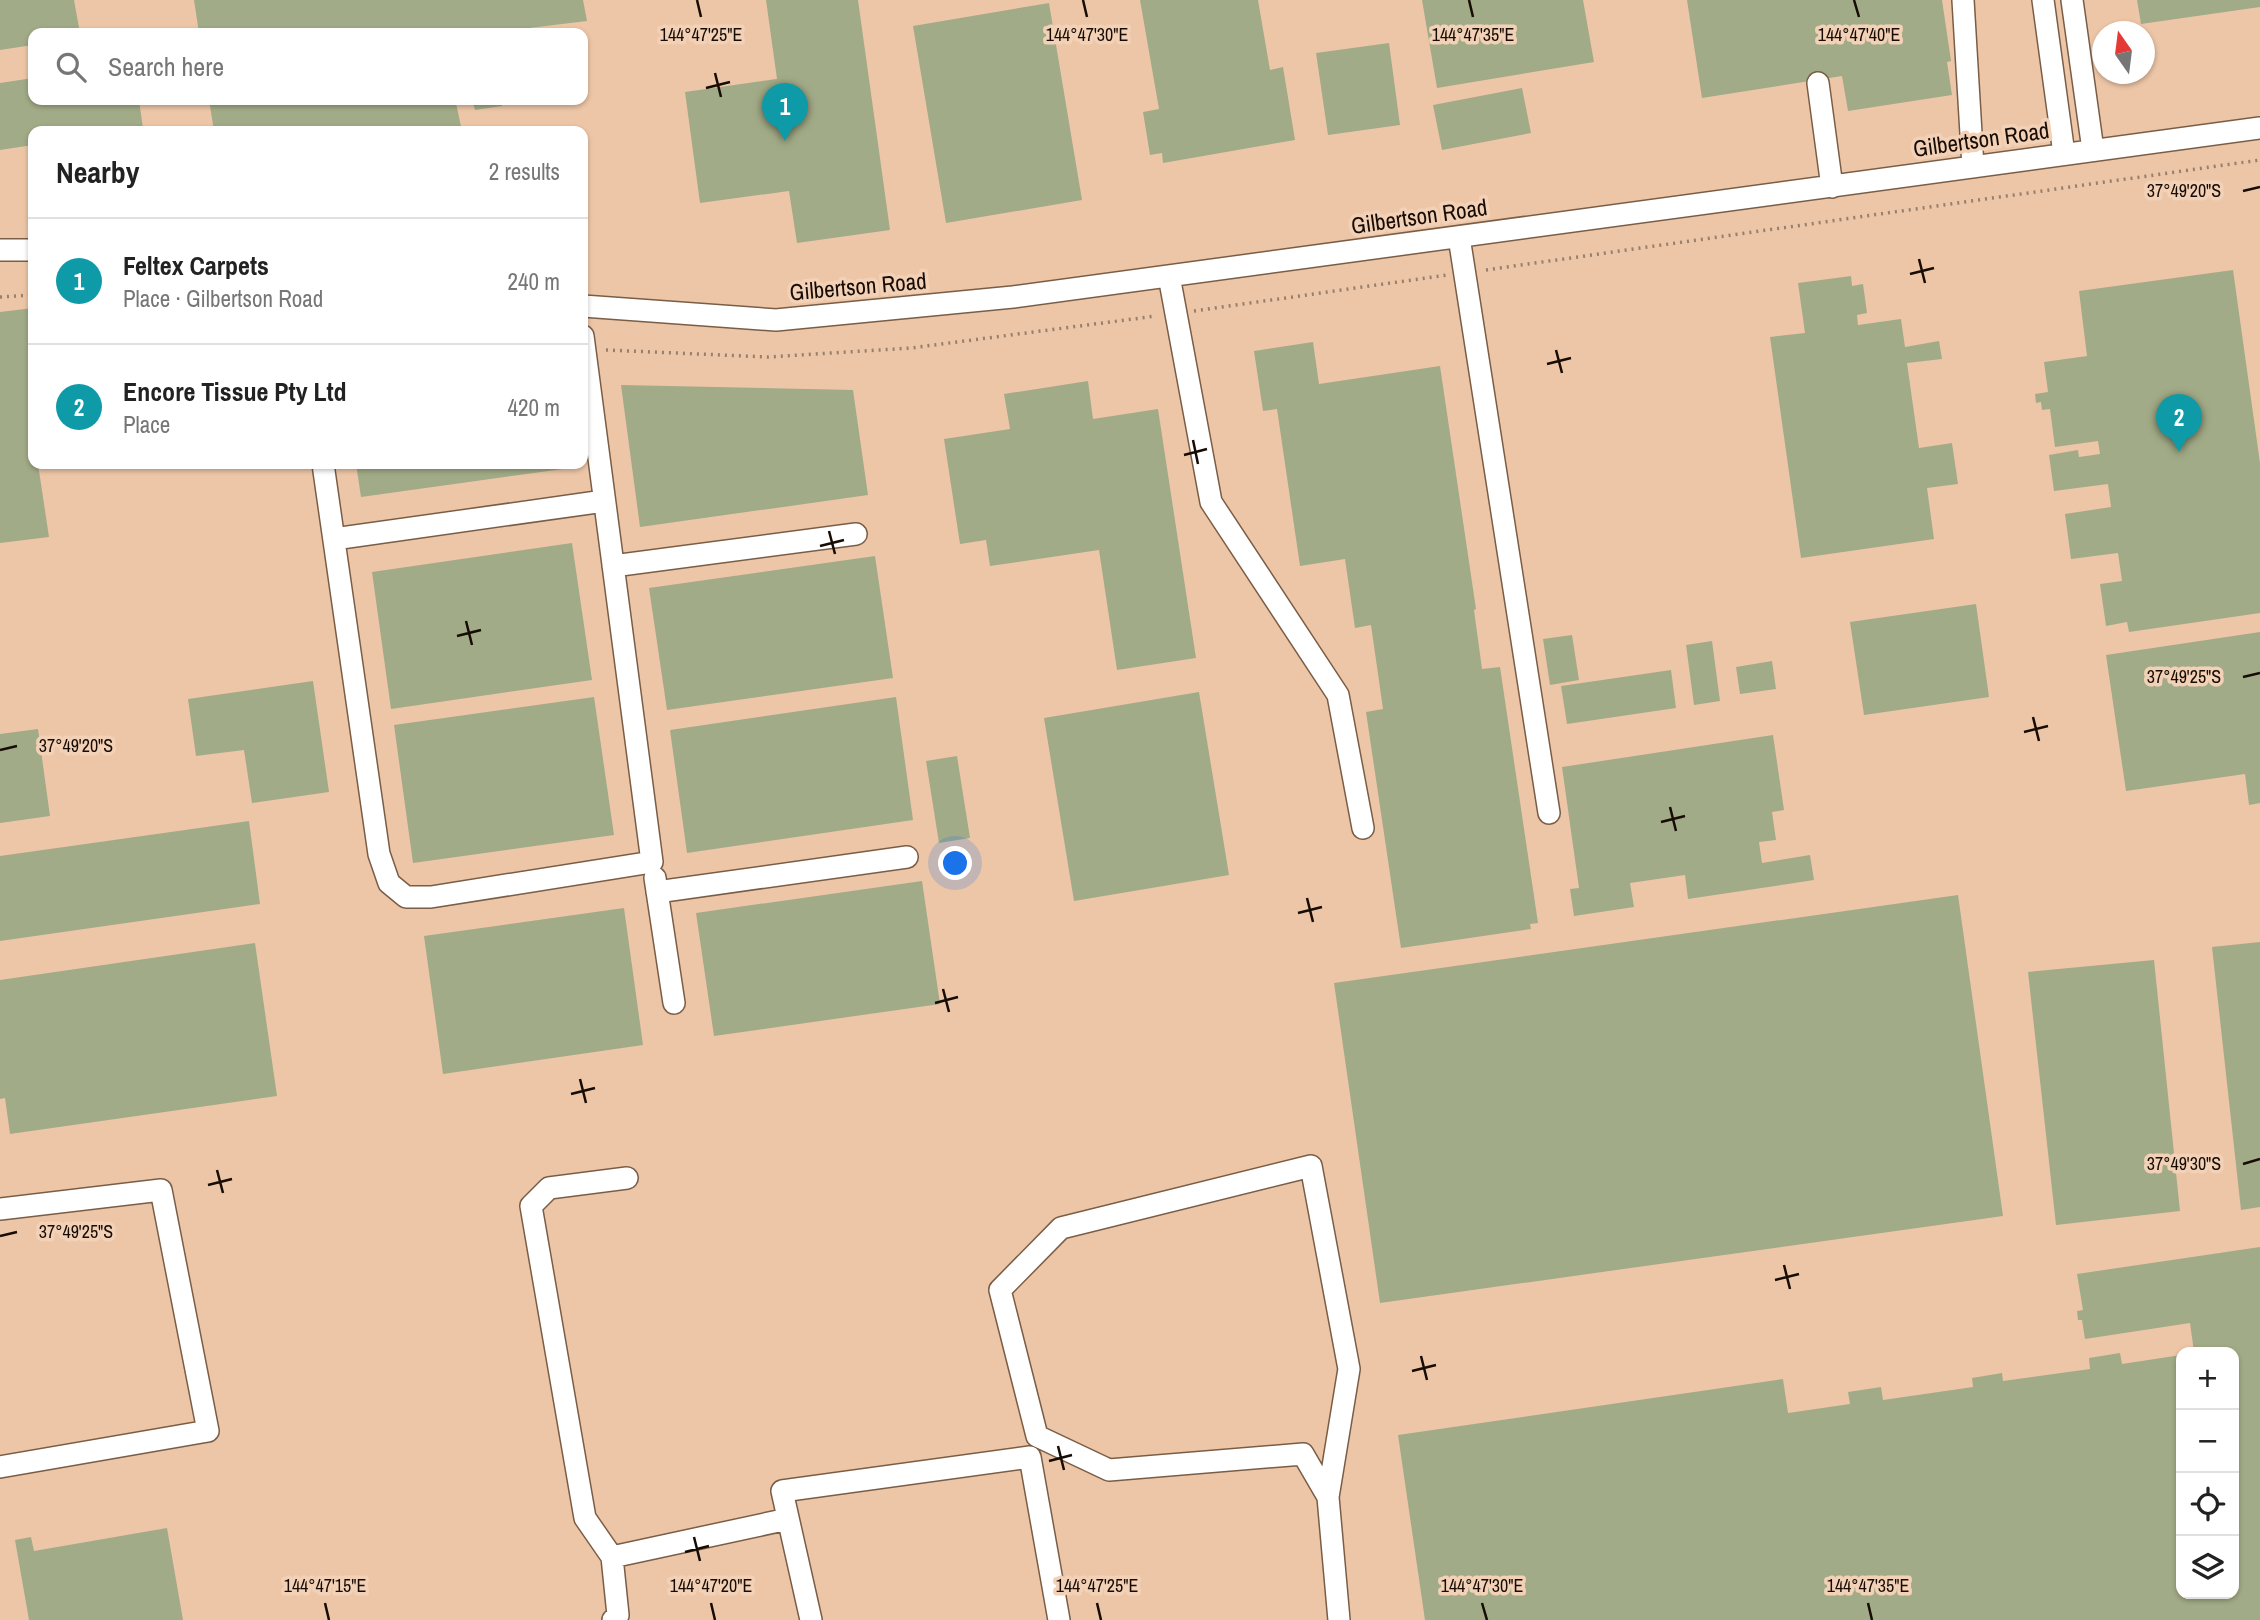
<!DOCTYPE html>
<meta charset="utf-8">
<style>
body{margin:0;font-family:"Archivo Narrow",sans-serif;background:#f6f6f6;color:#222}
.controls{position:absolute;right:21px;bottom:21px;display:grid;overflow:hidden;border-radius:14px;box-shadow:0 2px 5px #0004}
.controls button{width:63px;height:63px;display:grid;place-items:center;padding:0;border:0;border-bottom:2px solid #e0e0e0;background:#fff;color:#222;font:35px sans-serif}
.compass{position:absolute;left:2092px;top:21px;width:63px;height:63px;border-radius:50%;background:#fff;box-shadow:0 2px 5px #0004;rotate:346deg}
.you{position:absolute;left:956px;top:864px;width:24px;height:24px;margin:-18px;border:5px solid #fff;border-radius:50%;background:#1a73e8;box-shadow:0 0 0 10px #1a73e833}
.badge{display:grid;place-items:center;width:46px;height:46px;border-radius:50%;background:#7c3aed;color:#fff;font-size:23px;font-weight:700}
.pin{position:absolute;translate:-50% -58px;filter:drop-shadow(0 2px 4px #0008)}
.pin::after{content:'';position:absolute;top:37px;width:24px;height:21px;background:inherit;clip-path:polygon(0 0,100% 0,50% 100%)}
.list{margin:0;padding:0;list-style:none}
h2{display:flex;justify-content:space-between;align-items:center;height:91px;margin:0;padding:0 28px;font-size:30px}
h2 small{font-size:23px;font-weight:400;color:#767676}
.list li{display:grid;grid-template-columns:46px 1fr auto;gap:21px;align-items:center;box-sizing:border-box;height:126px;padding:0 28px;border-top:2px solid #e0e0e0}
.list b{display:block;font-size:26px;white-space:nowrap}
.list p{margin:0;font-size:23px;white-space:nowrap;color:#767676}
.list em{font-size:23px;font-style:normal;color:#767676}
.icon{flex:none;width:38px;height:38px;fill:none;stroke:currentColor;stroke-width:2;stroke-linecap:round;stroke-linejoin:round}
.map{position:relative;flex:none;width:2260px;height:1620px;overflow:hidden}
.search{position:absolute;background:#fff;box-shadow:0 2px 5px #0004;left:28px;top:28px;width:560px;height:77px;display:flex;align-items:center;gap:18px;box-sizing:border-box;padding:0 24px;border-radius:14px;color:#767676;font-size:26px}
.panel{position:absolute;background:#fff;box-shadow:0 2px 5px #0004;left:28px;top:126px;width:560px;height:343px;border-radius:14px}
.map>svg:first-child{display:block}
</style>
<div class="map">
<svg width="2260" height="1620" viewBox="0 0 2260 1620">
<rect width="100%" height="100%" fill="#f2d1b7"/>
<path fill="#edc6a7" fill-rule="evenodd" d="M0,0H2260V1620H0ZM2102,32H2144V74H2102ZM33,33H583V100H33ZM33,131H583V464H33ZM2181,1352H2234V1594H2181Z"/>
<path fill="#a2ab87" d="M0,0H74L80,33H33V45L0,50Z
M194,0H583L587,21L529,28L530,33H199Z
M766,0H858L890,230L797,243L789,191L700,203L685,92L777,79Z
M1140,0H1258L1270,70L1283,67L1295,140L1163,163L1162,153L1150,155L1143,112L1159,109Z
M1422,0H1583L1594,62L1437,88Z
M1687,0H1942L1951,61L1947,62L1952,95L1848,111L1842,76L1702,98Z
M2137,0H2260V7L2141,24Z
M1049,3L1082,200L946,223L913,26Z
M1389,43L1400,125L1328,135L1316,53Z
M33,78V100H139L143,128L123,131H33V145L0,150V83Z
M1522,88L1531,133L1442,150L1433,105Z
M209,100H466V101L456,103L462,131H214Z
M472,100H501L502,106L475,110Z
M2233,270L2260,463V613L2129,632L2127,622L2106,626L2100,584L2122,581L2118,553L2071,559L2065,514L2111,507L2108,484L2054,491L2049,455L2078,450L2079,457L2100,454L2098,441L2055,447L2050,409L2042,410L2041,402L2036,403L2035,394L2048,392L2044,362L2087,356L2079,291Z
M1851,276L1852,286L1863,284L1867,313L1857,315L1858,325L1901,319L1905,347L1939,341L1942,359L1907,363L1919,448L1952,443L1958,484L1927,488L1934,539L1801,558L1770,337L1805,333L1798,283Z
M33,308V464H38L49,537L0,543V312Z
M1313,342L1319,384L1440,366L1476,609L1474,610L1482,669L1500,667L1538,923L1530,924L1531,929L1401,948L1366,712L1383,709L1371,625L1355,628L1345,559L1300,566L1277,409L1263,411L1254,351Z
M1088,381L1093,419L1158,409L1196,658L1117,670L1099,550L990,566L986,540L960,544L944,439L1010,429L1004,394Z
M621,385L853,390L868,495L640,527Z
M356,464H563V469L361,497Z
M572,543L592,680L391,709L372,572Z
M875,556L893,678L667,710L649,588Z
M1976,604L1989,697L1864,715L1850,622Z
M2260,632V803L2249,805L2245,774L2126,791L2106,655Z
M1572,635L1579,680L1550,685L1543,639Z
M1712,641L1720,701L1694,705L1686,645Z
M1772,661L1776,689L1740,694L1736,667Z
M1671,670L1676,708L1567,724L1561,686Z
M313,681L329,792L252,803L244,750L196,756L188,699Z
M1199,692L1229,875L1074,901L1044,718Z
M594,697L614,835L413,863L394,725Z
M896,697L913,820L687,853L670,730Z
M38,729L50,816L0,823V734Z
M1773,735L1784,810L1772,812L1776,840L1759,842L1762,863L1810,855L1814,880L1688,899L1685,875L1630,883L1634,907L1574,916L1570,889L1579,888L1562,767Z
M957,756L970,838L939,843L926,761Z
M249,821L260,904L0,941V856Z
M922,881L940,1004L714,1036L696,913Z
M1958,895L2003,1216L1380,1303L1334,983Z
M624,908L643,1045L443,1074L424,936Z
M2260,942V1207L2241,1210L2212,947Z
M255,943L277,1096L10,1134L5,1098L0,1099V980Z
M2154,960L2180,1211L2056,1225L2028,972Z
M2260,1247V1620H1425L1398,1435L1783,1379L1788,1413L1850,1404L1848,1392L1881,1387L1883,1400L1973,1387L1972,1378L2002,1373L2003,1381L2090,1369L2089,1358L2120,1353L2122,1364L2181,1355V1594H2234V1352H2194L2190,1323L2085,1339L2082,1320H2078L2077,1311L2083,1310L2077,1274Z
M167,1528L183,1620H29L15,1540L31,1537L34,1551Z"/>
<g fill="none" stroke-linecap="round" stroke-linejoin="round">
<g stroke="#7a5d46" stroke-width="24">
<path id="minor" d="M1963,0L1973,167
M2043,0L2064,154
M2072,0L2093,150
M1818,83L1832,187
M1459,237L1549,813
M0,250H33
M1169,276L1211,502L1338,695L1363,828
M583,306L776,320L1013,297L2260,128
M323,464L379,854L389,883L406,897H431L652,862L583,336
M334,539L604,501
M613,566L856,534
M655,878L674,1003
M657,892L907,857
M0,1209L161,1190L208,1431L0,1467
M1328,1497L1303,1454L1109,1470L1037,1436L1000,1290L1061,1228L1311,1166L1349,1369L1328,1497L1339,1620
M612,1557L585,1518L531,1206L549,1188L627,1178
M613,1620L618,1615L612,1557L788,1519
M811,1620L782,1491L1030,1457L1059,1620"/>
</g>
<path stroke="#977f6c" stroke-width="3.5" stroke-dasharray="2 5" stroke-linecap="butt" d="M1486,270L2260,160
M0,297L33,295
M1194,311L1447,275
M606,350L768,357L911,348L1156,316"/>
<use href="#minor" stroke="#fff" stroke-width="21"/>
</g>
<path fill="none" stroke="#170c04" stroke-width="2.5" d="M697,0L701,17M1083,0L1087,17M1469,0L1473,17M1854,0L1859,17M715,73L721,97M706,88L730,82M2243,191L2260,187M1919,259L1925,283M1910,274L1934,268M1556,350L1562,373M1547,364L1571,358M1193,440L1198,464M1184,455L1207,449M829,531L835,554M820,546L844,540M466,621L472,645M457,636L481,630M2243,677L2260,673M2033,717L2039,741M2024,732L2048,726M0,750L17,746M1670,807L1676,831M1661,822L1685,816M1307,898L1313,922M1298,913L1322,907M943,989L949,1012M935,1003L958,997M580,1079L586,1103M571,1094L595,1088M2243,1164L2260,1159M217,1170L223,1193M208,1185L232,1179M0,1236L17,1232M1784,1265L1790,1289M1775,1280L1799,1274M1421,1356L1427,1380M1412,1371L1436,1365M1058,1446L1064,1470M1049,1461L1072,1455M694,1537L700,1561M685,1552L709,1546M325,1603L329,1620M711,1603L715,1620M1097,1603L1101,1620M1482,1603L1487,1620M1868,1603L1872,1620"/>
<g text-anchor="middle" dominant-baseline="central" stroke-width="7" stroke-linejoin="round" paint-order="stroke">
<g font-size="23" fill="#170c04" stroke="#f2d1b7">
<text transform="translate(1981 139) rotate(-8)">Gilbertson Road</text>
<text transform="translate(1419 216) rotate(-8)">Gilbertson Road</text>
<text transform="translate(858 286) rotate(-5)">Gilbertson Road</text>
</g>
</g>
<g font-size="18" text-anchor="middle" fill="#170c04" stroke="#f2d1b7" stroke-width="7" stroke-linejoin="round" paint-order="stroke">
<text x="701" y="41">144°47'25"E</text>
<text x="1087" y="41">144°47'30"E</text>
<text x="1473" y="41">144°47'35"E</text>
<text x="1859" y="41">144°47'40"E</text>
<text x="2184" y="197">37°49'20"S</text>
<text x="2184" y="683">37°49'25"S</text>
<text x="76" y="752">37°49'20"S</text>
<text x="2184" y="1170">37°49'30"S</text>
<text x="76" y="1238">37°49'25"S</text>
<text x="325" y="1592">144°47'15"E</text>
<text x="711" y="1592">144°47'20"E</text>
<text x="1097" y="1592">144°47'25"E</text>
<text x="1482" y="1592">144°47'30"E</text>
<text x="1868" y="1592">144°47'35"E</text>
</g>
</svg>
<div class="controls">
<button>+</button>
<button>−</button>
<button><svg class="icon" aria-label="locate" viewBox="0 0 24 24"><circle cx="12" cy="12" r="6"/><path d="M12 2v4M12 18v4M2 12h4M18 12h4"/></svg></button>
<button><svg class="icon" aria-label="layers" viewBox="0 0 24 24"><path d="M12 4l9 5-9 5-9-5zM3 14l9 5 9-5"/></svg></button>
</div>
<svg class="compass" viewBox="-18 -18 36 36"><path d="M0-13l5 13h-10z" fill="#e53935"/><path d="M0 13l5-13h-10z" fill="#767676"/></svg>
<div class="you"></div>
<div class="pin badge" style="left:785px;top:141px;background:#0f9aa8">1</div>
<div class="pin badge" style="left:2179px;top:452px;background:#0f9aa8">2</div>
<div class="search"><svg class="icon" aria-label="search" viewBox="0 0 24 24"><circle cx="10" cy="10" r="6"/><path d="M15 15l6 6"/></svg>Search here</div>
<section class="panel">
<h2>Nearby<small>2 results</small></h2>
<ul class="list">
<li><span class="badge" style="background:#0f9aa8">1</span><div><b>Feltex Carpets</b><p>Place · Gilbertson Road</p></div><em>240 m</em></li>
<li><span class="badge" style="background:#0f9aa8">2</span><div><b>Encore Tissue Pty Ltd</b><p>Place</p></div><em>420 m</em></li>
</ul>
</section>
</div>
